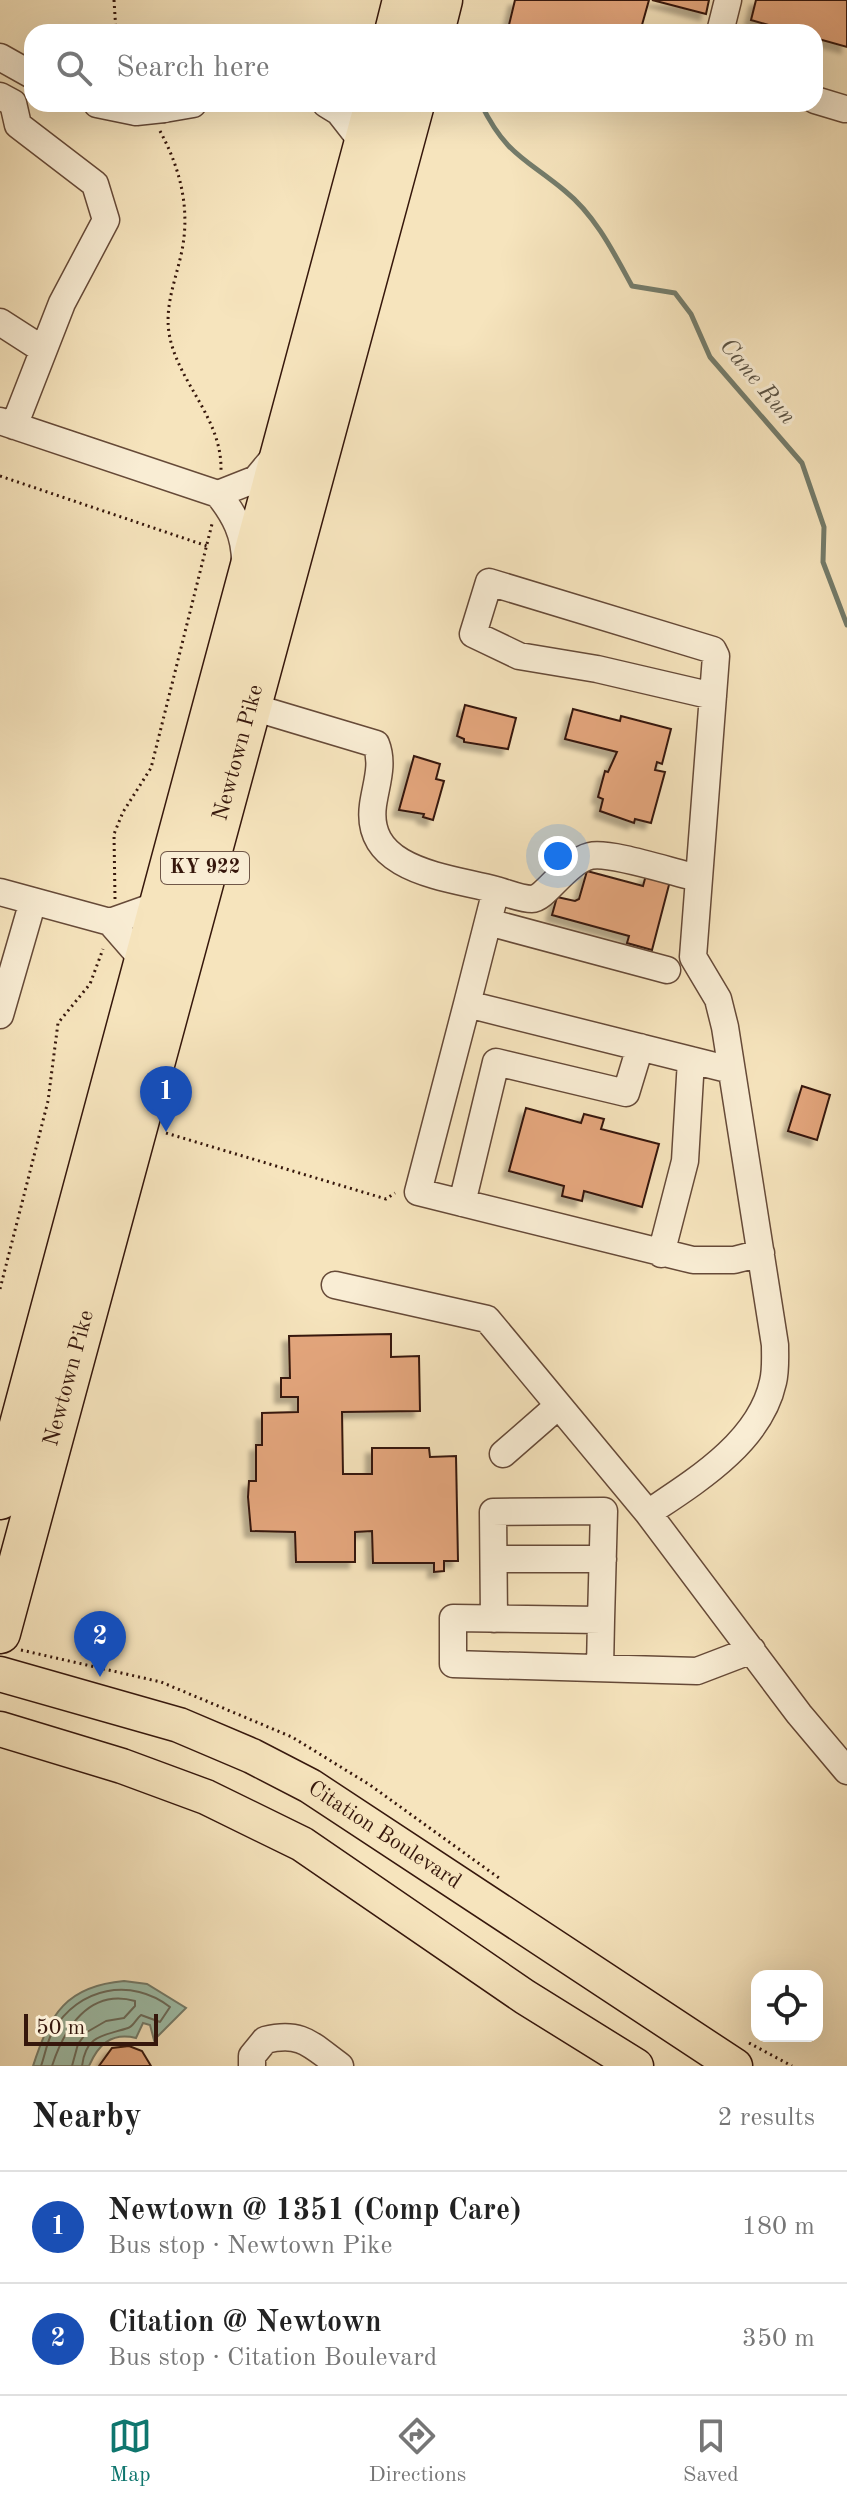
<!DOCTYPE html>
<meta charset="utf-8">
<style>
body{margin:0;font-family:"Old Standard TT",serif;background:#f2f2f2;color:#222}
.controls{position:absolute;right:24px;bottom:24px;display:grid;overflow:hidden;border-radius:16px;box-shadow:0 8px 32px #0002}
.controls button{width:72px;height:72px;display:grid;place-items:center;padding:0;border:0;border-bottom:2px solid #e0e0e0;background:#fff;color:#222;font:40px sans-serif}
.scale{position:absolute;left:24px;bottom:20px;width:134px;box-sizing:border-box;padding-left:8px;border:4px solid #36170c;border-top:0;font-size:22px;line-height:28px;white-space:nowrap;color:#36170c;-webkit-text-stroke:6px #f9edd4;paint-order:stroke}
.you{position:absolute;left:558px;top:856px;width:28px;height:28px;margin:-20px;border:6px solid #fff;border-radius:50%;background:#1a73e8;box-shadow:0 0 0 12px #1a73e833}
.badge{display:grid;place-items:center;width:52px;height:52px;border-radius:50%;background:#0f766e;color:#fff;font-size:26px;font-weight:700}
.pin{position:absolute;translate:-50% -66px;filter:drop-shadow(0 2px 4px #0008)}
.pin::after{content:'';position:absolute;top:42px;width:28px;height:24px;background:inherit;clip-path:polygon(0 0,100% 0,50% 100%)}
.list{margin:0;padding:0;list-style:none}
h2{display:flex;justify-content:space-between;align-items:center;height:104px;margin:0;padding:0 32px;font-size:34px}
h2 small{font-size:26px;font-weight:400;color:#767676}
.list li{display:grid;grid-template-columns:52px 1fr auto;gap:24px;align-items:center;box-sizing:border-box;height:112px;padding:0 32px;border-top:2px solid #e0e0e0}
.list b{display:block;font-size:30px;white-space:nowrap}
.list p{margin:0;font-size:26px;white-space:nowrap;color:#767676}
.list em{font-size:26px;font-style:normal;color:#767676}
.icon{flex:none;width:44px;height:44px;fill:none;stroke:currentColor;stroke-width:2;stroke-linecap:round;stroke-linejoin:round}
.map{position:relative;flex:none;width:847px;height:2066px;overflow:hidden}
.search{position:absolute;background:#fff;box-shadow:0 8px 32px #0002;left:24px;right:24px;top:24px;height:88px;display:flex;align-items:center;gap:20px;box-sizing:border-box;padding:0 28px;border-radius:24px;color:#767676;font-size:30px}
.sheet{height:328px;background:#fff}
nav{display:flex;justify-content:space-around;align-items:center;box-sizing:border-box;height:112px;border-top:2px solid #e0e0e0;background:#fff;font-size:22px;color:#767676}
nav a{display:grid;justify-items:center;gap:4px}
nav .on{color:#0f766e}
.map>svg:first-child{display:block}
</style>
<div class="map">
<svg width="847" height="2066" viewBox="0 0 847 2066">
<defs>
<filter id="shadow"><feDropShadow dx="-6" dy="6" stdDeviation="2" flood-color="#0004"/></filter>
</defs>
<rect width="100%" height="100%" fill="#f6e4bd"/>
<filter id="stains"><feTurbulence type="fractalNoise" baseFrequency=".0025" numOctaves="4"/><feColorMatrix values="0 0 0 0 .2 0 0 0 0 .09 0 0 0 0 .02 0 0 0 .5 -.17"/></filter>
<radialGradient id="worn" r=".72"><stop offset=".6" stop-color="#630" stop-opacity="0"/><stop offset="1" stop-color="#630" stop-opacity=".3"/></radialGradient>
<path fill="#9ebfaa" stroke="#747c6b" stroke-width="2" d="M124,1981L147,1984L186,2008L154,2040L150,2025L143,2023L136,2038C111,2032 98,2045 89,2066H33C50,2014 66,1986 124,1981Z"/>
<g fill="none" stroke-linecap="round" stroke-linejoin="round">
<path stroke="#6a6b5b" stroke-width="2" d="M41,2066C45,2055 47,2041 53,2031C78,1987 132,1977 170,2007L160,2022L141,2015C136,2019 133,2027 128,2028C104,2036 86,2034 82,2066
M52,2066C64,2029 89,1988 135,2001V2006L124,2018L106,2021L87,2032L78,2044L72,2066"/>
<path stroke="#747c6b" stroke-width="5" d="M481,104C506,155 525,158 565,191C595,215 614,253 632,286L675,293L691,314L710,357L802,463L824,527L823,562L847,625"/>
</g>
<path fill="#e4a67d" stroke="#36170c" stroke-width="2" filter="url(#shadow)" d="M515,0H649L640,32H520L508,29Z
M652,0H709L706,14Z
M756,0H847V47L815,38V32H793L751,20Z
M465,705L516,718L508,749L464,742V739L457,736Z
M573,709L620,721L621,716L671,729L662,764L657,762L655,770L665,772L651,823L635,819L634,823L600,811L603,799L598,797L605,771L608,772L617,752L565,739Z
M414,756L440,764L436,779L444,781L433,820L423,817L424,814L399,810Z
M587,871L643,886L646,875L670,881L652,950L627,943L629,936L552,915L557,897L575,901L579,899Z
M802,1086L830,1095L817,1140L788,1131Z
M526,1108L581,1123L584,1114L604,1119L601,1129L659,1144L642,1207L584,1191L582,1201L562,1196L564,1186L509,1171Z
M391,1334V1357L419,1356L420,1411L342,1412L343,1474H372V1448H429L430,1457L456,1456L458,1561H444V1571L434,1572V1563H373L372,1531L355,1532V1562H296L295,1532L251,1531L248,1497L249,1481H256V1445H262V1413L298,1412V1397H281V1378H290L289,1336Z
M129,2046L142,2051L151,2066H99L112,2048Z"/>
<g fill="none" stroke-linecap="round" stroke-linejoin="round">
<g stroke="#664a38" stroke-width="29">
<path id="minor" d="M720,32L728,0
M0,57L32,75
M0,96L13,103L18,125L95,184L106,220L62,303L14,426
M815,100L845,109
M97,104L136,112
M326,104L339,112L364,144
M164,109L193,104
M0,322L42,349
M0,421L218,494C235,515 245,535 245,562
M218,494L256,479L276,455
M713,696L597,669L519,656L473,634L489,582L713,650L716,656L693,957L718,999L725,1027L775,1345C775,1357 776,1370 773,1382C760,1442 696,1481 648,1513L799,1714L847,1771
M249,706L376,744C384,764 376,784 373,805C364,872 449,877 496,890L467,1004
M496,890C507,893 521,899 532,899C545,899 566,862 590,856C610,851 674,873 699,878
M0,892L110,922L144,961
M110,922L158,905
M488,922L667,970
M0,1015L33,901
M731,1070L467,1004L418,1192L693,1260H734L761,1253
M462,1203L496,1062L626,1093L640,1047
M661,1254L685,1161L691,1060
M335,1285L487,1319L648,1513
M503,1454L558,1406
M494,1559H603
M494,1619L493,1512L604,1511L601,1620
M600,1668L601,1620L453,1618V1664L697,1671L752,1650
M252,2066V2056L265,2040C302,2031 311,2045 340,2066"/>
</g>
<g stroke="#36170c" stroke-width="37">
<g id="major">
<path id="s1" d="M0,1674L179,1725L252,1756L310,1786L735,2066"/>
<path d="M0,1729L122,1766L206,1797L302,1844L525,1997L636,2066"/>
</g>
</g>
<g stroke="#36170c" stroke-width="43">
<g id="highway">
<path d="M395,32L403,0"/>
<path d="M434,32L442,0"/>
<path d="M0,1499L375,104"/>
<path id="s2" d="M0,1633L414,104"/>
</g>
</g>
<path stroke="#36170c" stroke-width="3" stroke-dasharray="2 4" stroke-linecap="butt" d="M114,0L116,32
M160,131C181,170 191,211 181,255C175,282 165,305 169,333C177,382 222,417 221,470
M0,476L207,546
M115,899L114,834L123,812L151,768L212,524
M166,1133L386,1199L395,1193
M0,1289L48,1101L58,1023L90,984L103,949
M21,1650L161,1682L292,1737L370,1785L499,1878
M749,2043L792,2066"/>
<use href="#minor" stroke="#f9edd4" stroke-width="26"/>
<use href="#major" stroke="#f6e4bd" stroke-width="34"/>
<use href="#highway" stroke="#f6e4bd" stroke-width="40"/>
<g stroke="#664a38" stroke-width="29" stroke-linecap="butt">
<path id="minor-bridge" d="M136,112L164,109"/>
</g>
<use href="#minor-bridge" stroke="#f9edd4" stroke-width="26"/>
</g>
<g text-anchor="middle" dominant-baseline="central" stroke-width="6" stroke-linejoin="round" paint-order="stroke">
<rect fill="#f9edd4" stroke="#705748" stroke-width="2" x="161" y="852" width="88" height="32" rx="6"/>
<g font-size="20" font-weight="bold" fill="#36170c">
<text x="205" y="868">KY 922</text>
</g>
<g font-size="22" fill="#36170c" stroke="#f9edd4">
<text stroke="none"><textPath href="#s2" startOffset="912">Newtown Pike</textPath></text>
<text stroke="none"><textPath href="#s2" startOffset="264">Newtown Pike</textPath></text>
<text stroke="none"><textPath href="#s1" startOffset="420">Citation Boulevard</textPath></text>
</g>
<g font-size="24" font-style="italic" fill="#5a5243" stroke="#f9edd4">
<text transform="translate(757 382) rotate(50)">Cane Run</text>
</g>
</g>
<rect width="100%" height="100%" filter="url(#stains)"/>
<rect width="100%" height="100%" fill="url(#worn)"/>
</svg>
<div class="controls">
<button><svg class="icon" aria-label="locate" viewBox="0 0 24 24"><circle cx="12" cy="12" r="6"/><path d="M12 2v4M12 18v4M2 12h4M18 12h4"/></svg></button>
</div>
<div class="scale">50 m</div>
<div class="you"></div>
<div class="pin badge" style="left:166px;top:1132px;background:#1a4fb4">1</div>
<div class="pin badge" style="left:100px;top:1677px;background:#1a4fb4">2</div>
<div class="search"><svg class="icon" aria-label="search" viewBox="0 0 24 24"><circle cx="10" cy="10" r="6"/><path d="M15 15l6 6"/></svg>Search here</div>
</div>
<section class="sheet">
<h2>Nearby<small>2 results</small></h2>
<ul class="list">
<li><span class="badge" style="background:#1a4fb4">1</span><div><b>Newtown @ 1351 (Comp Care)</b><p>Bus stop · Newtown Pike</p></div><em>180 m</em></li>
<li><span class="badge" style="background:#1a4fb4">2</span><div><b>Citation @ Newtown</b><p>Bus stop · Citation Boulevard</p></div><em>350 m</em></li>
</ul>
</section>
<nav>
<a class="on"><svg class="icon" aria-label="map" viewBox="0 0 24 24"><path d="M3 6l6-2 6 2 6-2v14l-6 2-6-2-6 2zM9 4v14M15 6v14"/></svg>Map</a>
<a><svg class="icon" aria-label="directions" viewBox="0 0 24 24"><path d="M12 3l9 9-9 9-9-9zM9 14v-3h6M13 9l2 2-2 2"/></svg>Directions</a>
<a><svg class="icon" aria-label="saved" viewBox="0 0 24 24"><path d="M7 4h10v16l-5-4-5 4z"/></svg>Saved</a>
</nav>
